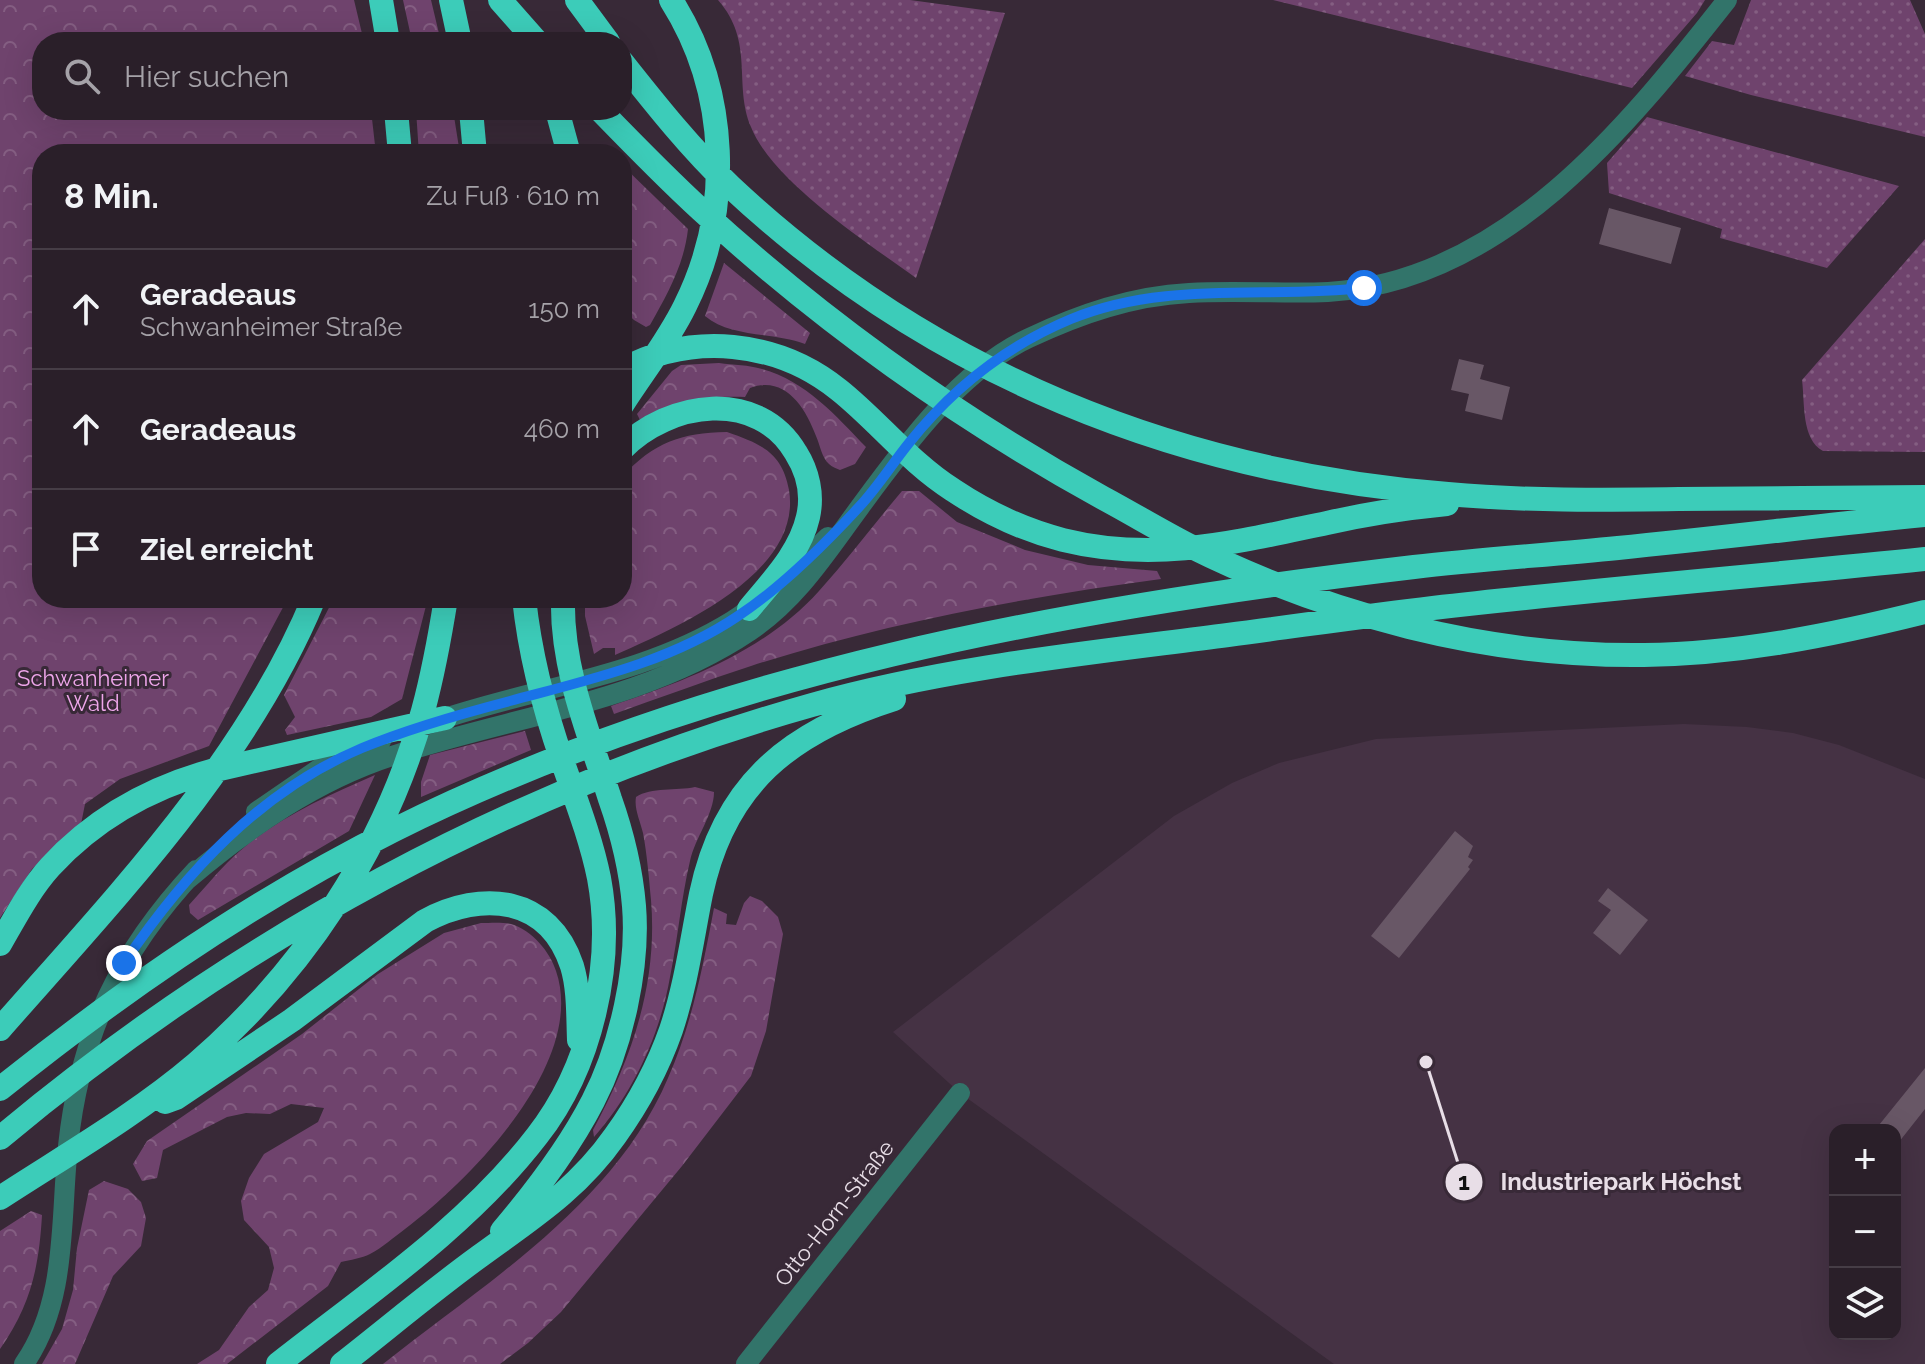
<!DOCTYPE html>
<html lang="de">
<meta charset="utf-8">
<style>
body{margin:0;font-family:Raleway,sans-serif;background:#362c35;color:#f1f3f6}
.controls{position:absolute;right:24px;bottom:24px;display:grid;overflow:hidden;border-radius:16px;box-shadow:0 8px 32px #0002}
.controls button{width:72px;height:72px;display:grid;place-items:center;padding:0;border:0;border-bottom:2px solid #463d46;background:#2a1f29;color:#f1f3f6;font:40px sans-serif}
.stop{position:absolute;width:24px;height:24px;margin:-18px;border:6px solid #1a73e8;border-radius:50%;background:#fff}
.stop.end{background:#1a73e8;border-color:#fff;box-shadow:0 2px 8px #0008}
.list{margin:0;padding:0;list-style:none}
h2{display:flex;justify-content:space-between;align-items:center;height:104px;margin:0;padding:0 32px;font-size:34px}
h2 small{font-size:26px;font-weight:400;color:#a5a2a8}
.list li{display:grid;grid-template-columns:52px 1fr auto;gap:24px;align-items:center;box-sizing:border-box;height:120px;padding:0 32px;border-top:2px solid #463d46}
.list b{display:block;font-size:30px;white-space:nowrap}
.list p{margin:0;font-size:26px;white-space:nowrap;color:#a5a2a8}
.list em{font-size:26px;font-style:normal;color:#a5a2a8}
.icon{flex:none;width:44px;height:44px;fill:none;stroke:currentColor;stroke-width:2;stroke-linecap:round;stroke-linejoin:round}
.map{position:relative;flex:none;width:1925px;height:1364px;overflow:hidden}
.search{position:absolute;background:#2a1f29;box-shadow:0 8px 32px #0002;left:32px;top:32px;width:600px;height:88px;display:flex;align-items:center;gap:20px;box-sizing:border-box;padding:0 28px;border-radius:32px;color:#a5a2a8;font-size:30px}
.panel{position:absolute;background:#2a1f29;box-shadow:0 8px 32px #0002;left:32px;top:144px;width:600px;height:464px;border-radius:32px}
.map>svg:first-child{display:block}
</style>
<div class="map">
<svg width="1925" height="1364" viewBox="0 0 1925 1364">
<defs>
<pattern id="grass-dots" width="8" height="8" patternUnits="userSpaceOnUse" patternTransform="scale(2)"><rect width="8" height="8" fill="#6f436d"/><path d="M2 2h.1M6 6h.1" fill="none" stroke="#845e82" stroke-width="1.8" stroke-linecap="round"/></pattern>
<pattern id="forest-crowns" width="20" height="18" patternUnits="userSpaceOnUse" patternTransform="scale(2)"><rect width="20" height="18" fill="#6f436d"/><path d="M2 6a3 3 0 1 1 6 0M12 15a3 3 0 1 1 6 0" fill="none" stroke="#845e82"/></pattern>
</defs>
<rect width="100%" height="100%" fill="#382937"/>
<path fill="#453244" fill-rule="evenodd" d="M1684,724L1747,727L1793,733L1839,745L1925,779V1364H1334L960,1093L893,1032L1174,816L1232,783L1279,763L1376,739ZM1835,1130H1895V1334H1835Z"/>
<path fill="url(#grass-dots)" d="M718,0H910L1005,13L916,278C869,244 772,181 751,127C733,84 755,42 718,0Z
M1273,0H1705L1697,13L1632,88Z
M1751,0H1910L1925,34V137L1751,95L1685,76L1712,41L1734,45Z
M1647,117L1899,186L1827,268L1720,238L1722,229L1609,193L1607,163Z
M1925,239V452L1823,451C1801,439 1805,403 1802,380Z"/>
<path fill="url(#forest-crowns)" d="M0,0H354L364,42H42V110H371L376,154H42V598H288L209,746L120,779L85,804L81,824L32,869L0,918Z
M403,0H431L441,42H418L410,32Z
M416,110H453L460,154H419Z
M622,165L688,229C684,265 667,295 650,325L646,327L634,320L622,309Z
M724,263L810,333L805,344C774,332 731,338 705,316Z
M719,363C733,365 749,365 762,369C806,381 836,416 866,447L855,464L840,470C836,468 832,467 829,464C822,458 820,445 816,436C805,406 784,375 750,388L745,397C707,396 673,400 640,420L637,414L672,371L681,365Z
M727,432C761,444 782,452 789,490C803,574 675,628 615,655V648H603L594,654L585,616V598H622V477C654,442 681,433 727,432Z
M902,491H919L957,522L1025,550L1088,565L1157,571L1161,579C1026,597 881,624 751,666C705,681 659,698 614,714L611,706C686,681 765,651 819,591C848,559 874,524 902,491Z
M334,598H428L402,699L371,717L287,735L285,730L295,717L284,695Z
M525,731L531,750L421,797V782L430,755Z
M375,775L349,831L198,920L190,913L189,905C202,891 214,876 227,863C268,822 322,798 375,775Z
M695,787L714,792C714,814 695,838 690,861C681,899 678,938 670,977C660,1035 633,1093 594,1137L593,1130C632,1058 658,983 651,900C649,878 647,854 643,833C640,820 634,809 636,797C651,787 677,791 695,787Z
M750,896L762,901L778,917L783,934L766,1031L751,1076L682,1166L561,1312L528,1343L500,1364H383C486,1282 614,1205 668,1078C692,1024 703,966 714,908L727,914L726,924L736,925L744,903Z
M481,923C490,923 502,922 511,924C532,930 550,952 556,971C587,1062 471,1179 405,1229C394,1237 382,1248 370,1254C362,1258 350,1260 341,1262L328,1286L227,1364H197L219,1350L249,1307L268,1290L274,1268L269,1247L244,1220L241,1201L249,1178L264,1154L318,1122L324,1108L291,1104L270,1114L246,1113L227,1117L163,1150L157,1178L142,1181L133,1164L147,1141L302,1034L378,974L444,933Z
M104,1181L128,1189L141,1202L146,1218L141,1246L113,1276L75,1364H42L62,1329L73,1290L77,1248L89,1190Z
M31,1211L42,1215C39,1267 31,1305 0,1349V1231Z"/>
<path fill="#685766" d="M1609,208L1681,228L1671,264L1599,244Z
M1459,359L1484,365L1480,379L1510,387L1502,420L1465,411L1469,394L1451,390Z
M1455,831L1473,846L1468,857L1473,860L1468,867L1470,869L1399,958L1371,936Z
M1608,888L1648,920L1620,955L1593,933L1611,910L1598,901Z
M1925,1068V1109L1895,1147V1130H1875Z"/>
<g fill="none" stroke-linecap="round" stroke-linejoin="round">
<path stroke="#32746a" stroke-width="20" d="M433,722C533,687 640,678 732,621C768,598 797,567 828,537
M256,812L323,766L381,741
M187,880C248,828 315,781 392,756C512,716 643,703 750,631C798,598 826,553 860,507C904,447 960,370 1029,338C1080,314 1132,296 1189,293C1235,290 1281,294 1328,292C1503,282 1627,127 1727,0
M24,1364C68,1301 60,1219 68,1146C80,1034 119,952 196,870
M746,1364L960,1093"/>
<path stroke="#3cccb9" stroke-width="24" d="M381,0L388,42
M451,0L460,42
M500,0L537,42
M577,0L608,42
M622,62C656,105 691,149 731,187C931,374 1177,472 1448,494C1525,501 1602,500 1679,499C1761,498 1843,498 1925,497
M396,110L400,154
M471,110L475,154
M557,110L569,154
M600,110C633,144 666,178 701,210C823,322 958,418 1103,498C1131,513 1159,530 1188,545C1328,615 1486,657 1644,655C1739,654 1833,635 1925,612
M622,370C691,332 777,340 839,390C878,421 910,463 953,490C986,512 1024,530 1063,540C1156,563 1236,542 1327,523C1366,514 1406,508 1447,504
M622,405C643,372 668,341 685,306C733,210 729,91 671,0
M622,449C669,401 758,388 796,453C808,472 813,495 808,517C800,553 771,582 749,609
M0,944C15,918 30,889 50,867C94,819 150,788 211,771L445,718
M0,1029C115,898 247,761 314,598
M0,1089C123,990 252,901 394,830C712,672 1064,608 1414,567C1482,559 1550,555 1618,548C1721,538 1823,525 1925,515
M165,1102L176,1098L292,1020L425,921C482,890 549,896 572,966C579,989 578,1016 579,1040
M0,1138C238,939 513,789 812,705C947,667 1090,653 1228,635C1297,626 1365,616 1433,608C1597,589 1761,576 1925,559
M0,1198C66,1155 136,1115 196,1064C303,971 385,849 423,711C433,674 440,636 446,598
M502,1231C536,1191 569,1148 593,1101C621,1047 639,967 634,906C631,870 622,833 610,799C589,734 561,668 563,598
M278,1364C367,1294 467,1227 537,1136C591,1067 615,964 599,878C591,839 576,800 563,763C544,709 530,655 524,598
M342,1364C388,1328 433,1290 480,1256C532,1218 577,1190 615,1136C638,1104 658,1067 671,1030C686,985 692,939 701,894C724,784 790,732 894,699"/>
</g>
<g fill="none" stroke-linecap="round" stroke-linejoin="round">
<path stroke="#1a73e8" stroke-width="10" d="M124,963C185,873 260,791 362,748C410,728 460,714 510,701C588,680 670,662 738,616C782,587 823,546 859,507C877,488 892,464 909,443C953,388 1006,346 1071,319C1165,280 1266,299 1364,288"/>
</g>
<g text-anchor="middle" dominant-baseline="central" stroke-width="6" stroke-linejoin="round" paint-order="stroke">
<g font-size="22" fill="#efa6eb" stroke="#382937">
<text x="93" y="678">Schwanheimer<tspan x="93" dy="25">Wald</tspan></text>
</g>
<g font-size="22" fill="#e8dee7" stroke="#382937">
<text transform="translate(834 1213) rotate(-52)">Otto-Horn-Straße</text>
</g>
</g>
<path fill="none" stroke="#e8dee7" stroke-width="3" d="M1426 1062L1464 1182"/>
<g fill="#e8dee7" stroke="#382937" stroke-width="3">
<circle cx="1426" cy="1062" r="8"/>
<circle cx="1464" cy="1182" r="20"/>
</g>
<g font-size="24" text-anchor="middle" font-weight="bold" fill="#111">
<text x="1464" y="1190">1</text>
</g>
<g font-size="24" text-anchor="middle" font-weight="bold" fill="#e8dee7" stroke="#382937" stroke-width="6" stroke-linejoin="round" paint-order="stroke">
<text x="1621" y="1190">Industriepark Höchst</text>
</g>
</svg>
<div class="controls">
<button>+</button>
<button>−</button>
<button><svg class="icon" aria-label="layers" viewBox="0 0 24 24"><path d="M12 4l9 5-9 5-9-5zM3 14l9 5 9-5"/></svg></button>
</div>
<div class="stop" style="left:1364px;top:288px"></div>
<div class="stop end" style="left:124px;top:963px"></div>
<div class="search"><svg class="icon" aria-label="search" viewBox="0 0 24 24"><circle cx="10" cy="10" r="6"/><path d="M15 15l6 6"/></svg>Hier suchen</div>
<section class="panel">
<h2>8 Min.<small>Zu Fuß · 610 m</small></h2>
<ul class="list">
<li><svg class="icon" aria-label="ahead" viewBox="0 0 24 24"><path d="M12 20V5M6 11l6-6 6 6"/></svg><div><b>Geradeaus</b><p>Schwanheimer Straße</p></div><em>150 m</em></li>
<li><svg class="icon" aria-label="ahead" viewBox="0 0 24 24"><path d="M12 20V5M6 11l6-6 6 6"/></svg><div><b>Geradeaus</b></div><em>460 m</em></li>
<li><svg class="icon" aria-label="arrive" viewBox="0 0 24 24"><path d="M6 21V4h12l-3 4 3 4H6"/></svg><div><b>Ziel erreicht</b></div></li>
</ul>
</section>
</div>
